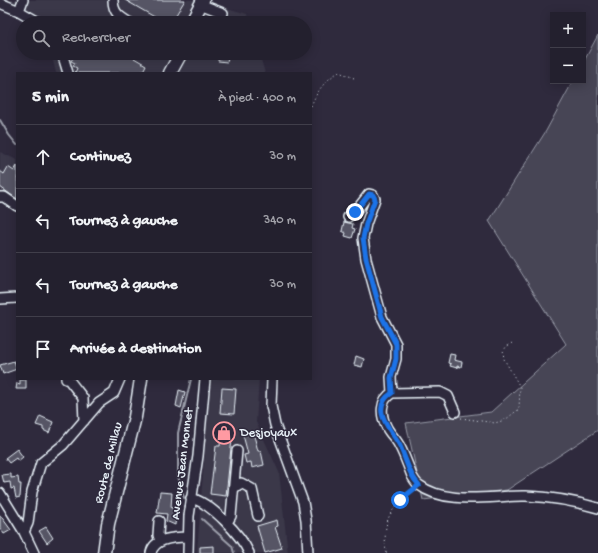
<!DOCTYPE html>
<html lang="fr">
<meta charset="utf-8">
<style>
body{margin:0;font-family:"Gochi Hand",sans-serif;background:#2b2836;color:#f1f3f6}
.controls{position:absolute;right:12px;top:12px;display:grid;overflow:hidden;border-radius:0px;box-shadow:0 2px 10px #0003}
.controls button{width:36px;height:36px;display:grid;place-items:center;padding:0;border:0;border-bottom:1px solid #403e4a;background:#23202e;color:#f1f3f6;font:20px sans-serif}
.stop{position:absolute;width:12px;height:12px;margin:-9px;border:3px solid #1a73e8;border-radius:50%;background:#fff}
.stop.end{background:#1a73e8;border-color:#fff;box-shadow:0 1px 4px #0008}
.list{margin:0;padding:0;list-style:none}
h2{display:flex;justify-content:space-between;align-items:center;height:52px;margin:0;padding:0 16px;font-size:17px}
h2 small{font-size:13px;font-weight:400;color:#a3a3aa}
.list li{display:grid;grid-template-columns:26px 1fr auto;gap:12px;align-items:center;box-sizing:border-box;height:64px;padding:0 16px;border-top:1px solid #403e4a}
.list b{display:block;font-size:15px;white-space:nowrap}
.list em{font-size:13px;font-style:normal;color:#a3a3aa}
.icon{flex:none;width:22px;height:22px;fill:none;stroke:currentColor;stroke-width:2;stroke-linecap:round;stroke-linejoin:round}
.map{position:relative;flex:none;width:598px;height:553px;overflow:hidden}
.search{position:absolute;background:#23202e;box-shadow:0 2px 10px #0003;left:16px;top:16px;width:296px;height:44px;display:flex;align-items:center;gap:10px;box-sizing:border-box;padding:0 14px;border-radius:22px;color:#a3a3aa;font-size:15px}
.panel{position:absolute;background:#23202e;box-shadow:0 2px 10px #0003;left:16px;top:72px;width:296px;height:308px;border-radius:0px}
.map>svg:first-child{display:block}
</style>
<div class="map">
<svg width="598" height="553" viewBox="0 0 598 553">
<rect width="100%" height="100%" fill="#2f2a3d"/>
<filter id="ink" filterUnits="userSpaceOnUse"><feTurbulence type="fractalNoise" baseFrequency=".025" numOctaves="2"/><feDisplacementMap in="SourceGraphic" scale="8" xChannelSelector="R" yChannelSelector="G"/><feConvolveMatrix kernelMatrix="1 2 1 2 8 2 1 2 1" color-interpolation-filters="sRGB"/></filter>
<g filter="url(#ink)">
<path fill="#3b3749" d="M4,0H200L247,14L249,23H43L42,18Z
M51,53H259L265,73H56Z
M0,152L17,160V208L0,195Z
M210,379H259L256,422L279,472L288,553H197Z"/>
<path fill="#464455" stroke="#979aa6" d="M598,35V430L507,490L423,500L406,423L491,412L566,344L489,221L546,131L573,81H583V63Z"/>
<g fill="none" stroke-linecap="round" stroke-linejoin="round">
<path stroke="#9c9fab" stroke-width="2" d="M0,120L9,135L17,145
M184,498L178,476V433L191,379
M202,519L232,546L234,553"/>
</g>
<path fill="#575565" stroke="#e8f1f8" d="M125,0H185L171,23H165Z
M76,53H137L134,58L146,65L142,73H75L77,68L73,66L75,63L71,61Z
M219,53H229L227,62L218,61Z
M17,166V199L0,187V171L4,174L8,167L14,171Z
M344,222L353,224L352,228L355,229L352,238L345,236L346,233L342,231Z
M450,354L455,355L454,360L462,362L461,367L457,366V368L450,366L451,364L448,363Z
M356,356L364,359L362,367L354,365Z
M14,361L17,369L3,374L0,365Z
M20,380H26V389H16L17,383L20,384Z
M222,388L236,389L234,414L220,413Z
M179,390L185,392L181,408L176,406Z
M40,416L53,422L49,433L43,430V427L36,425Z
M222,428L233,429L226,496L210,494L216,446H220Z
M253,432L258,451H261L264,465L252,468L251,462L246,463L244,455L248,454L243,435Z
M17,449L23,457L18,461L16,458L9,463L5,458Z
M11,474V478L18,477L19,484H21L20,497L16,498L14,488L11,489L10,482L4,483L2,475Z
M160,492L172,493L171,507L176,514L175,525L166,521L167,514L157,513Z
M0,515L11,530L4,534L0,528Z
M277,520L278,526L275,527L282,548L265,553L257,526Z
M46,527L53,538L47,543L39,531Z
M214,546V553H200V547Z"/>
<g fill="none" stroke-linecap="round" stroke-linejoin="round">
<g stroke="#e8f1f8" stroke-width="12">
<path id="minor" d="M113,0C113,13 120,17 130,23
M0,3L19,11L40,23
M205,6L223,13
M19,11L23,0
M62,53L68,73
M0,197H4L17,206
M348,217L355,212L369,194L373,195L375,199L366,224L363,238L366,259L382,317L396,344V359L391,377L392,393
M0,299L17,298
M66,379L69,380L83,398L84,421
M272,379L271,406L275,425L303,502L306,520L308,553
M455,412L448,396L440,392L392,393C380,400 380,415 387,428C390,434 396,439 399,445C404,454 408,465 412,476C414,479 416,483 419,485C446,506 494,495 526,496C551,497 574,501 598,508
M234,488L241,483L252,489L258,516
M0,493L24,532L34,553
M191,498C211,503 241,535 249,553
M159,521L158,535L160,541
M227,523L231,516L237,451
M24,532L28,523L32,492L41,463L63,445L99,403L114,393L120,379
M151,553C154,538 175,537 188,537
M188,553L189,516L198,456L205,379"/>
</g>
<g stroke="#e8f1f8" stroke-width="15">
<path id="major" d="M191,23L203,0
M170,73L181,53
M104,553L108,524L135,417L141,379"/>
</g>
<path stroke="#e8f1f8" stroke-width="1" stroke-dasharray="1 3" stroke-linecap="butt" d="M311,106C317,91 325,80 339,72L354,78
M461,418L495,423L505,420L519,409L520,387L504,359L503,352L506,347L512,343
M386,553C383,519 388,512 412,491"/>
<use href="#minor" stroke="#2f2a3d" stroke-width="9"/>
<use href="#major" stroke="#2f2a3d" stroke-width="12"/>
</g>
</g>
<g fill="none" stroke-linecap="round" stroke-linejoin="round" filter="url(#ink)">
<path stroke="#1a73e8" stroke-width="5" d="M355,212L369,194L373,195L375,199L366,224L363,238L366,258L382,317L396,344V359L391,378L392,393C368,408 392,431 400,446C406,459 409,475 419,485L400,500"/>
</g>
<defs>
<g id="shop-ring" transform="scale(1.15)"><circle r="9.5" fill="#2f2a3d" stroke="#ff9aa2" stroke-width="1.5"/><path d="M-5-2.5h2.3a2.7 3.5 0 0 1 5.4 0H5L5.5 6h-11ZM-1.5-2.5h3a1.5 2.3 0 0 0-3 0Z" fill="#ff9aa2"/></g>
</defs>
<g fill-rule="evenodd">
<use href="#shop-ring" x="224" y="433"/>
</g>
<g text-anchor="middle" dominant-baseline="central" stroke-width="3" stroke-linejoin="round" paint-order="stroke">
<g font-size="13" fill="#e8f1f8" stroke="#2f2a3d" text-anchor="start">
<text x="240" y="433">Desjoyaux</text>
</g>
<g font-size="13" fill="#e8f1f8" stroke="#2f2a3d">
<text transform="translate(109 463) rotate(-76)">Route de Millau</text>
<text transform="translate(183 464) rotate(-83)">Avenue Jean Monnet</text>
</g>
</g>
</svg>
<div class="controls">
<button>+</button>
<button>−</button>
</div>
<div class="stop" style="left:400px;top:500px"></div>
<div class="stop end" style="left:355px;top:212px"></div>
<div class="search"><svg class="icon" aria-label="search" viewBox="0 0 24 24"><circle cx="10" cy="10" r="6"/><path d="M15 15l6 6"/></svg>Rechercher</div>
<section class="panel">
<h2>5 min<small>À pied · 400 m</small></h2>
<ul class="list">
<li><svg class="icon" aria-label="ahead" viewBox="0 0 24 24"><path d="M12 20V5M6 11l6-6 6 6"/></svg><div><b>Continuez</b></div><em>30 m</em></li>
<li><svg class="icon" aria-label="left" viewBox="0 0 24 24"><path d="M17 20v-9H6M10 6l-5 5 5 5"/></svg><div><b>Tournez à gauche</b></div><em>340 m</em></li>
<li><svg class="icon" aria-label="left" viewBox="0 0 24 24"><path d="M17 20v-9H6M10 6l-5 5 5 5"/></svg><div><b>Tournez à gauche</b></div><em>30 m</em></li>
<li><svg class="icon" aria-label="arrive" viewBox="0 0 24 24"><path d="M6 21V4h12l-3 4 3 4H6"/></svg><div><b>Arrivée à destination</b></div></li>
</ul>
</section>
</div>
